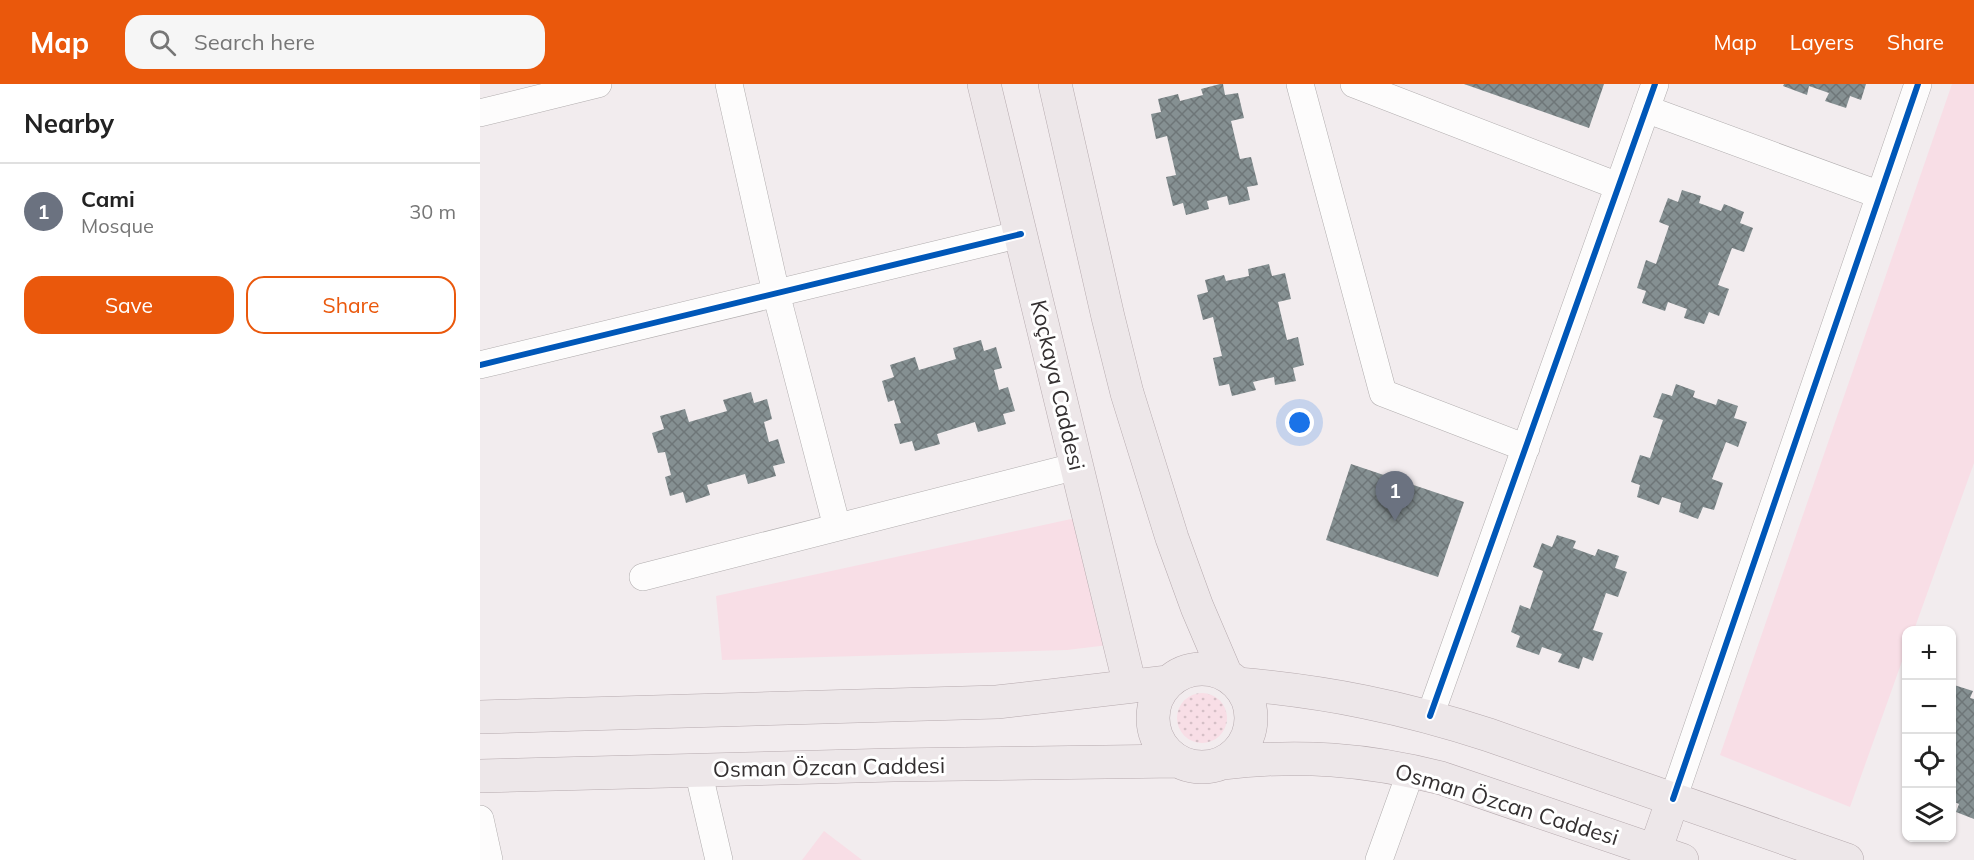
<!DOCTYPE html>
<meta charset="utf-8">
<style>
body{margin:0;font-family:Mulish,sans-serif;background:#f6f6f6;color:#222}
.controls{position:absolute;right:18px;bottom:18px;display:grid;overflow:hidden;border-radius:12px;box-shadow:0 2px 4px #0004}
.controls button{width:54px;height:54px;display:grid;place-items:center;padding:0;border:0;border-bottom:2px solid #e0e0e0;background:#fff;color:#222;font:30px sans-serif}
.you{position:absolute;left:820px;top:339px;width:21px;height:21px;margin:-15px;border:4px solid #fff;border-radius:50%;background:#1a73e8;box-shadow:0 0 0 9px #1a73e833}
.badge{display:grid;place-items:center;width:39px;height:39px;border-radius:50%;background:#ea580c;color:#fff;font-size:20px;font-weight:700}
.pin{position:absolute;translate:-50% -50px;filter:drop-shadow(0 2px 3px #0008)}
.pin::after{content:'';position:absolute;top:32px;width:21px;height:18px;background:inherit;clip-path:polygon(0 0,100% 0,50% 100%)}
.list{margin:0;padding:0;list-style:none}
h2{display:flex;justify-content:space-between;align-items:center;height:78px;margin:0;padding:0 24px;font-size:26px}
h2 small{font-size:20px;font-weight:400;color:#767676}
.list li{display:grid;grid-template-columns:39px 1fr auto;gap:18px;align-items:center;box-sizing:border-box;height:96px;padding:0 24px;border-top:2px solid #e0e0e0}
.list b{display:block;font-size:22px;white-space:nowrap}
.list p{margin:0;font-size:20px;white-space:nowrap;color:#767676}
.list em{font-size:20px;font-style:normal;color:#767676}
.actions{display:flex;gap:12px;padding:18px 24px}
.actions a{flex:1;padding:14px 0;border:2px solid #ea580c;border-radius:18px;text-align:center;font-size:21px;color:#ea580c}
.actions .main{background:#ea580c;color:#fff}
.icon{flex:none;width:33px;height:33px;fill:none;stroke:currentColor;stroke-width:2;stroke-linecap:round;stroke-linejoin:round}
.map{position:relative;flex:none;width:1494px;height:776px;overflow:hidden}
header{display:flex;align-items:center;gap:36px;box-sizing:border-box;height:84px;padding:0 30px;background:#ea580c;color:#fff}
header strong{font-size:28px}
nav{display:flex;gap:33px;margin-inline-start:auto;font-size:21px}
.search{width:420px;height:54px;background:#f6f6f6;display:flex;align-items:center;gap:15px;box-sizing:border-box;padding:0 21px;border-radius:18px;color:#767676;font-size:22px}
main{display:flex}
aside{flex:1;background:#fff}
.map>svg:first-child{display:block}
</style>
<header>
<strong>Map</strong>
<div class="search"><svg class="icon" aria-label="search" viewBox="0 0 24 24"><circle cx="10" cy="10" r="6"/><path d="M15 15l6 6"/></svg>Search here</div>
<nav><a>Map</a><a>Layers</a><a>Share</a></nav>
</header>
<main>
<aside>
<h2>Nearby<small></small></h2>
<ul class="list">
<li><span class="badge" style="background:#6b7280">1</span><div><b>Cami</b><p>Mosque</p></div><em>30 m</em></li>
</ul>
<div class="actions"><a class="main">Save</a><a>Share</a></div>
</aside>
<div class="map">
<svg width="1494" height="776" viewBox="0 0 1494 776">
<defs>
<pattern id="grass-dots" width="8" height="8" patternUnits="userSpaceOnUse" patternTransform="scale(1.5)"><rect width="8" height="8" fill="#f8dee6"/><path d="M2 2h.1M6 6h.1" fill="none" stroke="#d5bfc6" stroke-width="1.8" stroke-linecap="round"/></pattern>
<pattern id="building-cross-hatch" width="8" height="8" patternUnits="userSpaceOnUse" patternTransform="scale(1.5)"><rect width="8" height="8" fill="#859092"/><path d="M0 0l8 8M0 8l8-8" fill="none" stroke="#6e7678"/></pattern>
</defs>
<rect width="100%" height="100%" fill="#f2ecee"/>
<path fill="url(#grass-dots)" d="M697 634a25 25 0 1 1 50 0a25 25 0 1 1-50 0Z"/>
<path fill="#f8dee6" d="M1472,0H1494V379L1434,546H1426V566L1370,723L1240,671Z
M614,430L645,559L587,566L242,576L236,512Z
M344,747L382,776H322Z"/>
<path fill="url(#building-cross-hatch)" d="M740,0H743L745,11L758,9L764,34L751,37L760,75L771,73L778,101L767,103L770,116L749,121L747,112L727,117L729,125L706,131L703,119L693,122L686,93L696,91L687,52L676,55L671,30L681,28L678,15L698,10L700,17L723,11L721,5Z
M984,0H1124L1109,44Z
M1304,0H1386L1381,16L1370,12L1366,24L1345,17L1349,9L1329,2L1327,11L1303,2Z
M1202,106L1221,112L1219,119L1241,127L1244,120L1264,128L1260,139L1273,144L1264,168L1252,164L1238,201L1249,205L1239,232L1229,228L1224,240L1204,234L1207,225L1188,218L1185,227L1162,219L1166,207L1157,204L1166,176L1176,180L1189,142L1179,138L1188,114L1198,118Z
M789,180L792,192L805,189L811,215L798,218L807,256L818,253L824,281L813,284L816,297L795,301L794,293L773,298L776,306L752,312L749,300L739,302L733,274L742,272L733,233L723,236L717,211L728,208L725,196L744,191L746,197L769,192L768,185Z
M501,256L504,267L516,263L522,284L514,286L519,306L528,303L535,327L523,330L526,340L498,348L495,338L457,350L460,360L435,367L432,357L420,360L414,340L421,339L414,316L408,318L402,297L414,293L410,281L435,273L439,286L476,275L473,264Z
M1196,300L1215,307L1213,313L1236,321L1238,315L1258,322L1254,334L1267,338L1258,363L1246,358L1232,395L1243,399L1234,426L1223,423L1218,435L1199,428L1201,419L1182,413L1179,421L1157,413L1160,401L1151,398L1160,371L1170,374L1183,336L1173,333L1182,309L1192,312Z
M271,308L274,319L287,315L292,335L284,338L289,358L298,355L305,379L293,382L296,392L268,400L265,390L227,401L230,411L206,419L203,408L190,412L185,393L191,391L185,368L178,369L172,349L184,345L180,332L205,325L209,338L247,327L243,316Z
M871,380L984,418L958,493L846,456Z
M1077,451L1096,457L1093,464L1115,472L1118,465L1139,472L1135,484L1147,488L1138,513L1126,509L1113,546L1123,549L1113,577L1103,573L1099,585L1078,578L1082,570L1062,563L1059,571L1036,563L1040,552L1031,548L1040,521L1050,525L1063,487L1053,483L1062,459L1072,463Z
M1474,601L1493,607L1490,614L1494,615V735L1476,728L1479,720L1472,717V606Z"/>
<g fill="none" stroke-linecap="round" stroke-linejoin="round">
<g stroke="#b1adae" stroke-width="28">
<path id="minor" d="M249,0L296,209L357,443
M820,0L903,309L1046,364
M874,0L1138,102
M1166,25L1400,111
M0,29L118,0
M0,281L541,150
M163,493L597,382
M950,632L1175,0
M218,686L239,776
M1193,715L1438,0
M0,735L9,776
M899,776L931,687"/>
</g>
<g stroke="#b6aaae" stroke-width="34">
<path id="major" d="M504,0L650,602
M575,0L628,233L647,309L692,454L717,523L746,591
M673 634a49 49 0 1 1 98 0a49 49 0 1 1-98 0Z
M758,600C848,608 923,623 1009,651L1367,776
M0,633L517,618L688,598
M742,679C819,670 886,675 961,694L1202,776
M0,692L413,681L697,677
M1175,767L1193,715"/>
</g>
<use href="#minor" stroke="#fdfcfc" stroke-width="27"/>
<use href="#major" stroke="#ede7e9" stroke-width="33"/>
<g stroke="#fff" stroke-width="10">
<path id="cycleway" d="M0,281L541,150
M950,632L1175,0
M1193,715L1438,0"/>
</g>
<use href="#cycleway" stroke="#0057b8" stroke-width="6"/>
</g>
<g text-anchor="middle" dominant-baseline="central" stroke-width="6" stroke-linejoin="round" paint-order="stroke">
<g font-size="22" fill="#343031" stroke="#fff">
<text transform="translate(578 301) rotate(77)">Koçkaya Caddesi</text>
<text transform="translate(349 683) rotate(-1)">Osman Özcan Caddesi</text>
<text transform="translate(1027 720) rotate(17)">Osman Özcan Caddesi</text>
</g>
</g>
</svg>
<div class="controls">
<button>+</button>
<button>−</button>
<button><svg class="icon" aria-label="locate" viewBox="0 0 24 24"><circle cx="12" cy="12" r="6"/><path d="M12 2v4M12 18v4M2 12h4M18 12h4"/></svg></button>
<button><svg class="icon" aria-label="layers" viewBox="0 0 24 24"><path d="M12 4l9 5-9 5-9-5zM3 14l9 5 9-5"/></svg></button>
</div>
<div class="you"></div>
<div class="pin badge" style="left:915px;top:437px;background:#6b7280">1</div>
</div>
</main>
